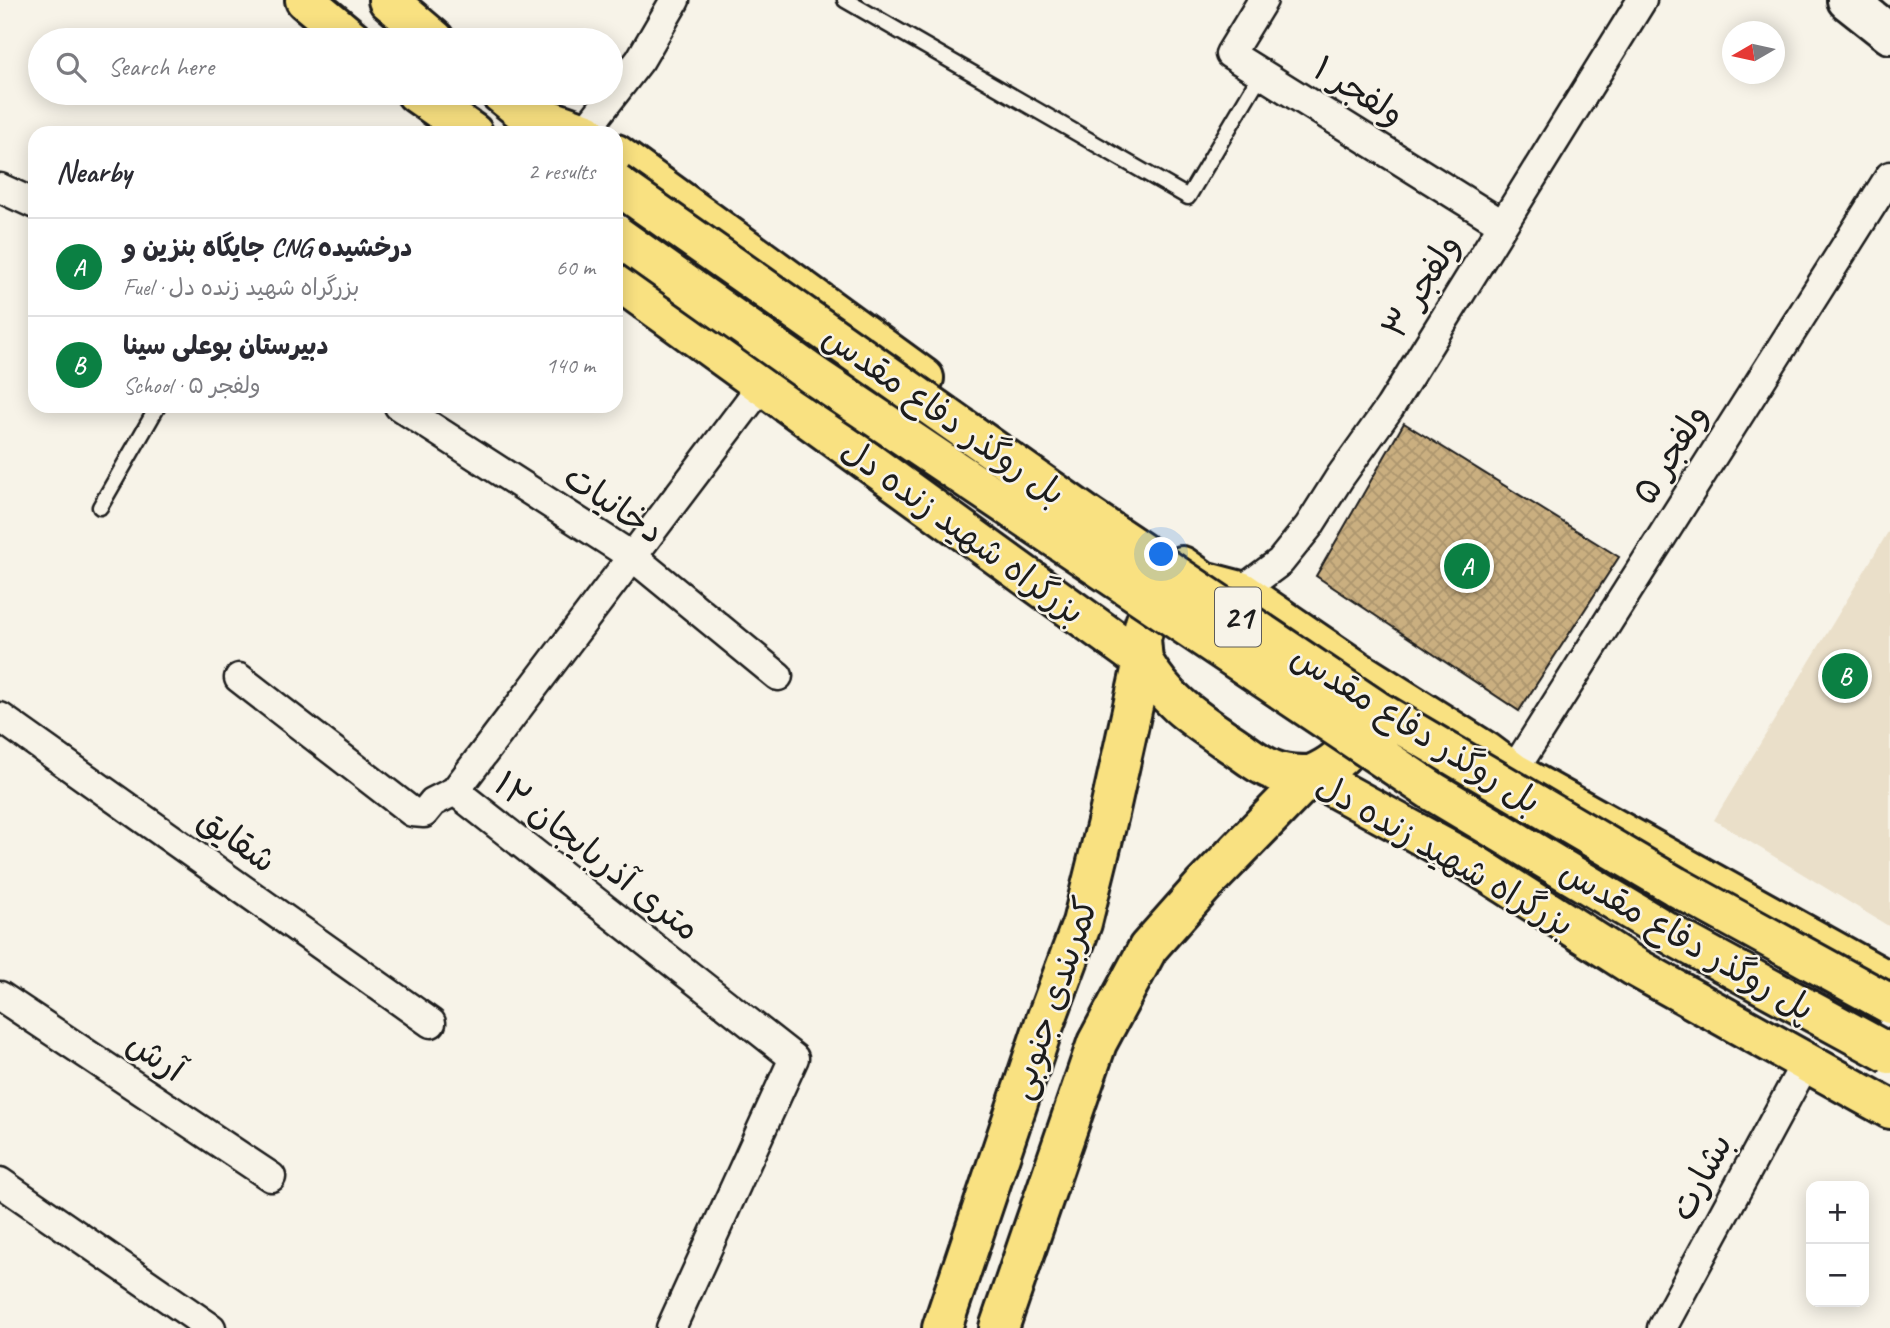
<!DOCTYPE html>
<meta charset="utf-8">
<style>
body{margin:0;font-family:Caveat,"Playpen Sans Arabic",sans-serif;background:#f2f2f3;color:#2b2b33}
.controls{position:absolute;right:21px;bottom:21px;display:grid;overflow:hidden;border-radius:14px;box-shadow:0 4px 18px #0003}
.controls button{width:63px;height:63px;display:grid;place-items:center;padding:0;border:0;border-bottom:2px solid #e1e1e2;background:#fff;color:#2b2b33;font:35px sans-serif}
.compass{position:absolute;left:1722px;top:21px;width:63px;height:63px;border-radius:50%;background:#fff;box-shadow:0 4px 18px #0003;rotate:261deg}
.you{position:absolute;left:1162px;top:555px;width:24px;height:24px;margin:-18px;border:5px solid #fff;border-radius:50%;background:#1a73e8;box-shadow:0 0 0 10px #1a73e833}
.badge{display:grid;place-items:center;width:46px;height:46px;border-radius:50%;background:#0b8043;color:#fff;font-size:23px;font-weight:700}
.pin{position:absolute;translate:-50% -50%;border:4px solid #fff;box-shadow:0 2px 7px #0006}
.list{margin:0;padding:0;list-style:none}
h2{display:flex;justify-content:space-between;align-items:center;height:91px;margin:0;padding:0 28px;font-size:30px}
h2 small{font-size:23px;font-weight:400;color:#7c7c81}
.list li{display:grid;grid-template-columns:46px 1fr auto;gap:21px;align-items:center;box-sizing:border-box;height:98px;padding:0 28px;border-top:2px solid #e1e1e2}
.list b{display:block;font-size:26px;white-space:nowrap}
.list p{margin:0;font-size:23px;white-space:nowrap;color:#7c7c81}
.list em{font-size:23px;font-style:normal;color:#7c7c81}
.icon{flex:none;width:38px;height:38px;fill:none;stroke:currentColor;stroke-width:2;stroke-linecap:round;stroke-linejoin:round}
.map{position:relative;flex:none;width:1890px;height:1328px;overflow:hidden}
.search{position:absolute;background:#fff;box-shadow:0 4px 18px #0003;left:28px;top:28px;width:595px;height:77px;display:flex;align-items:center;gap:18px;box-sizing:border-box;padding:0 24px;border-radius:38px;color:#7c7c81;font-size:26px}
.panel{position:absolute;background:#fff;box-shadow:0 4px 18px #0003;left:28px;top:126px;width:595px;height:287px;border-radius:21px}
.map>svg:first-child{display:block}
</style>
<div class="map">
<svg width="1890" height="1328" viewBox="0 0 1890 1328">
<defs>
<pattern id="building-cross-hatch" width="8" height="8" patternUnits="userSpaceOnUse" patternTransform="scale(1.75)"><rect width="8" height="8" fill="#caaf80"/><path d="M0 0l8 8M0 8l8-8" fill="none" stroke="#ad966e"/></pattern>
</defs>
<rect width="100%" height="100%" fill="#f7f3e8"/>
<filter id="ink" filterUnits="userSpaceOnUse"><feTurbulence type="fractalNoise" baseFrequency=".0143" numOctaves="2"/><feDisplacementMap in="SourceGraphic" scale="14" xChannelSelector="R" yChannelSelector="G"/><feConvolveMatrix kernelMatrix="1 2 1 2 8 2 1 2 1" color-interpolation-filters="sRGB"/></filter>
<g filter="url(#ink)">
<path fill="#eadfc9" d="M1888,532L1890,533V927L1714,820Z"/>
<path fill="url(#building-cross-hatch)" stroke="#1c1c1c" stroke-width="2" d="M1404,423L1619,557L1519,711L1316,576Z"/>
<g fill="none" stroke-linecap="round" stroke-linejoin="round">
<g stroke="#1c1c1c" stroke-width="19">
<path id="lane" d="M845,0L1188,197L1261,74
M100,507L158,406"/>
</g>
<g stroke="#1c1c1c" stroke-width="33">
<path id="street" d="M1263,0L1230,54L1502,224
M585,131L640,60L675,0
M0,188L35,204
M399,406L633,557L778,676
M1241,591L1280,562L1309,526L1340,477L1390,407L1642,0
M239,678L412,812L424,813L433,802L455,791
M0,717L431,1023
M1513,772L1890,176
M0,996L271,1177
M0,1182L211,1328
M671,1328L794,1058L455,791L762,385
M1662,1328L1806,1062"/>
</g>
<g stroke="#1c1c1c" stroke-width="44">
<path id="secondary" d="M1847,0L1890,34"/>
</g>
<g stroke="#1c1c1c" stroke-width="44">
<path id="primary" d="M522,110L587,133
M616,154L924,378
M616,279L1143,661C1167,702 1195,719 1233,745C1248,755 1261,767 1279,772C1289,775 1301,775 1311,775L1477,866L1635,967L1890,1109
M1182,566L1203,581L1241,591L1355,669L1485,751L1513,772L1890,982
M942,1328L1044,1025L1082,923L1109,814L1143,661L1141,639L1145,623L1157,604L1169,591L1181,587
M999,1328L1097,1043L1148,948L1203,886L1311,775C1330,767 1347,755 1356,736C1360,728 1360,717 1361,708"/>
</g>
<g stroke="#1c1c1c" stroke-width="44">
<path id="highway" d="M305,0L353,40
M388,0L435,40
M416,93L473,133
M500,93L549,133"/>
</g>
<use href="#lane" stroke="#f7f3e8" stroke-width="14"/>
<use href="#street" stroke="#f7f3e8" stroke-width="28"/>
<use href="#secondary" stroke="#f7f3e8" stroke-width="38"/>
<use href="#primary" stroke="#f9e181" stroke-width="38"/>
<use href="#highway" stroke="#f9e181" stroke-width="38"/>
<g stroke="#1c1c1c" stroke-width="44" stroke-linecap="butt">
<path id="highway-bridge" d="M616,184L1089,517L1376,710L1675,886L1890,1004
M616,235L813,375L1432,791L1677,938L1890,1054"/>
</g>
<use href="#highway-bridge" stroke="#f9e181" stroke-width="38"/>
</g>
</g>
<g text-anchor="middle" dominant-baseline="central" stroke-width="5" stroke-linejoin="round" paint-order="stroke">
<rect fill="#f7f3e8" stroke="#5e5c59" stroke-width="2" x="1215" y="587.5" width="46" height="59" rx="5"/>
<g font-size="33" font-weight="bold" fill="#1c1c1c">
<text x="1238" y="617">21</text>
</g>
<g font-size="35" fill="#1c1c1c" stroke="#f7f3e8">
<text transform="translate(1359 91) rotate(32)">ولفجر ۱</text>
<text transform="translate(1421 286) rotate(-58)">ولفجر ۳</text>
<text transform="translate(944 415) rotate(35)">بل روگذر دفاع مقدس</text>
<text transform="translate(1670 454) rotate(-58)">ولفجر ۵</text>
<text transform="translate(614 504) rotate(34)">دخانیات</text>
<text transform="translate(963 531) rotate(36)">بزرگراه شهید زنده دل</text>
<text transform="translate(1416 729) rotate(32)">بل روگذر دفاع مقدس</text>
<text transform="translate(237 840) rotate(35)">شقایق</text>
<text transform="translate(1445 855) rotate(30)">بزرگراه شهید زنده دل</text>
<text transform="translate(597 856) rotate(38)">۱۲ متری آذربایجان</text>
<text transform="translate(1687 940) rotate(30)">پل روگذر دفاع مقدس</text>
<text transform="translate(1053 998) rotate(-71)">کمربندی جنوبی</text>
<text transform="translate(156 1056) rotate(34)">آرش</text>
<text transform="translate(1701 1177) rotate(-62)">بشارت</text>
</g>
</g>
</svg>
<div class="controls">
<button>+</button>
<button>−</button>
</div>
<svg class="compass" viewBox="-18 -18 36 36"><path d="M0-13l5 13h-10z" fill="#e53935"/><path d="M0 13l5-13h-10z" fill="#7c7c81"/></svg>
<div class="you"></div>
<div class="pin badge" style="left:1467px;top:566px">A</div>
<div class="pin badge" style="left:1845px;top:676px">B</div>
<div class="search"><svg class="icon" aria-label="search" viewBox="0 0 24 24"><circle cx="10" cy="10" r="6"/><path d="M15 15l6 6"/></svg>Search here</div>
<section class="panel">
<h2>Nearby<small>2 results</small></h2>
<ul class="list">
<li><span class="badge">A</span><div><b>جایگاه بنزین و CNG درخشیده</b><p>Fuel · بزرگراه شهید زنده دل</p></div><em>60 m</em></li>
<li><span class="badge">B</span><div><b>دبیرستان بوعلی سینا</b><p>School · ولفجر ۵</p></div><em>140 m</em></li>
</ul>
</section>
</div>
